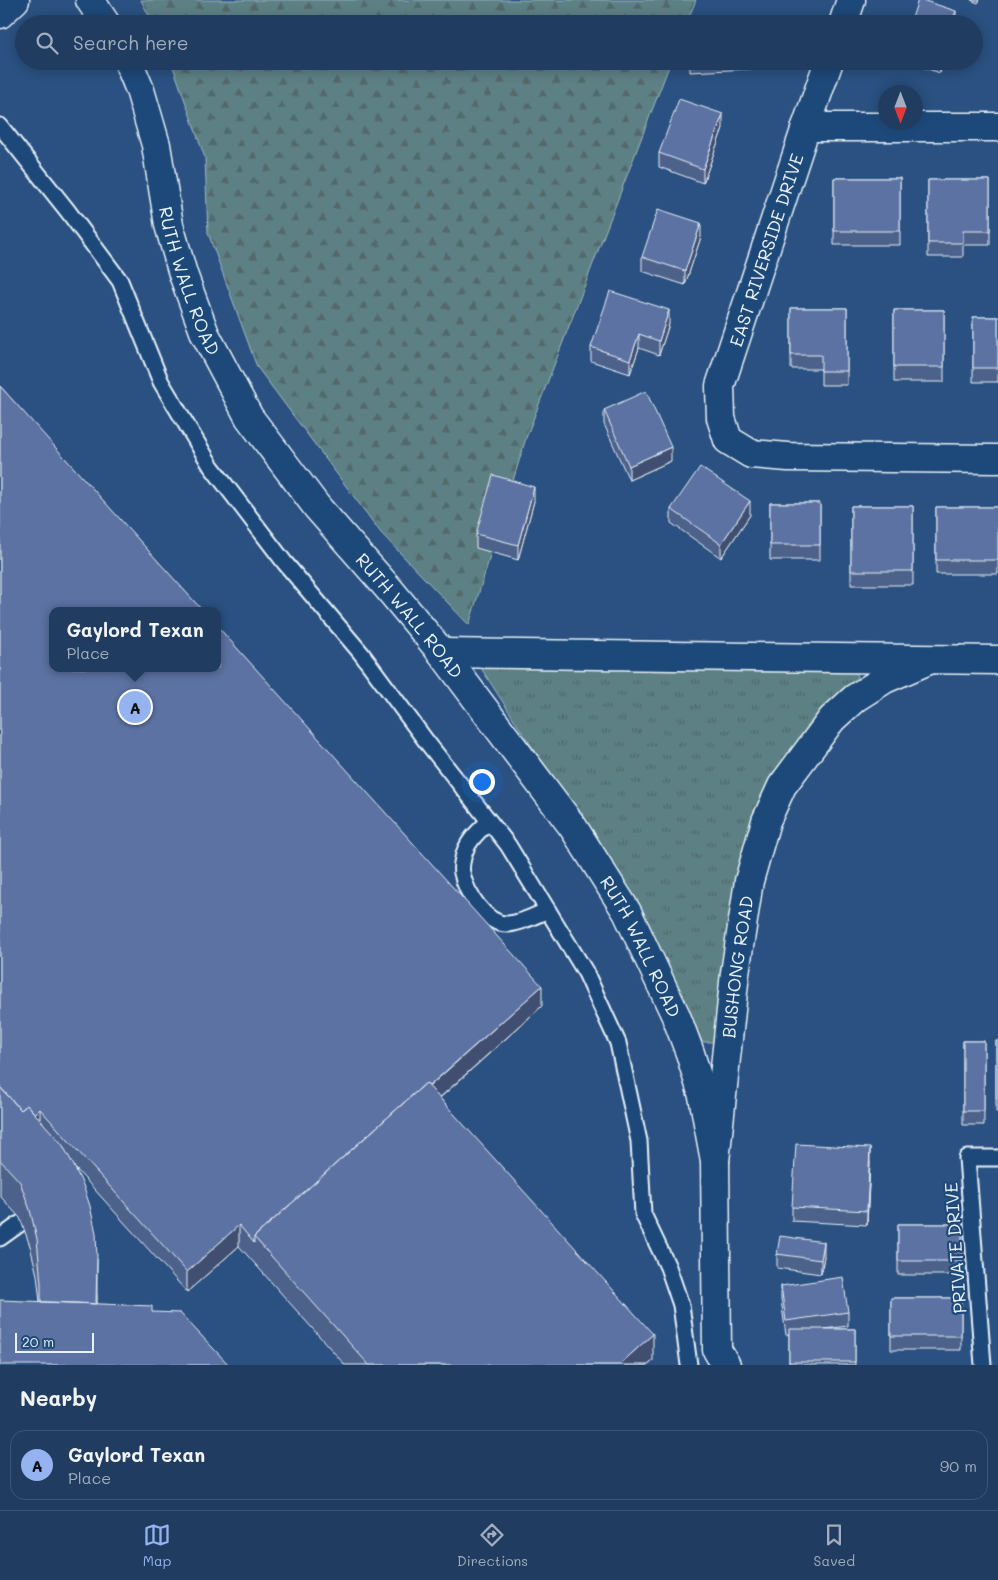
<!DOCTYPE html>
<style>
body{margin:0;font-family:Mali,sans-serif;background:#284467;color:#f1f3f6}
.compass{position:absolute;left:878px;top:85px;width:45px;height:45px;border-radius:50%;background:#203d61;box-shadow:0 2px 12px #0003;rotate:180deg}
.scale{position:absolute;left:15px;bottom:12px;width:79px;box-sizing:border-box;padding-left:5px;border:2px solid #e8f1f8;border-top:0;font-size:14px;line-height:18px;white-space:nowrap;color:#e8f1f8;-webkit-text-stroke:4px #1f4a7a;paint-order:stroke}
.you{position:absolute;left:481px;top:781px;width:18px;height:18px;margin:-12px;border:4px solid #fff;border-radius:50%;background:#1a73e8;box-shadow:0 0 0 8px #1a73e833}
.badge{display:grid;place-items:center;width:32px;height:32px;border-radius:50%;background:#95b2f1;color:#111;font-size:16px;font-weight:700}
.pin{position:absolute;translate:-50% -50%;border:2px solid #fff;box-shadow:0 1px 5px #0006}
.popup{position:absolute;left:49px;top:607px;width:172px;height:65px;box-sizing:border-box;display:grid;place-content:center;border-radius:10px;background:#203d61;filter:drop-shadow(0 1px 4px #0005);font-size:16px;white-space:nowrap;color:#a2aebd}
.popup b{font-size:19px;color:#f1f3f6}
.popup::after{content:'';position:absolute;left:50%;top:100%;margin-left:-10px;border:10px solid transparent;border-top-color:#203d61}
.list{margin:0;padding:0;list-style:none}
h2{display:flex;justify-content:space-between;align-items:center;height:65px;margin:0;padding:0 20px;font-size:21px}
h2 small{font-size:16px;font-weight:400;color:#a2aebd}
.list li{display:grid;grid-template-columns:32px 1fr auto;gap:15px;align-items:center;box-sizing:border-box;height:70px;margin:0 10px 10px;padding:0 10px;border:1px solid #3d5676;border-radius:15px}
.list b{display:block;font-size:19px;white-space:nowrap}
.list p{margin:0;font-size:16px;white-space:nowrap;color:#a2aebd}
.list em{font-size:16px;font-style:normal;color:#a2aebd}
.icon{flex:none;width:28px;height:28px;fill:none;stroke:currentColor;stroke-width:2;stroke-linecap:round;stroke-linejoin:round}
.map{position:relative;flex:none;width:998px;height:1365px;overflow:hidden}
.search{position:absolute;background:#203d61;box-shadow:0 2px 12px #0003;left:15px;right:15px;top:15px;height:55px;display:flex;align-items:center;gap:12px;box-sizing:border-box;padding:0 18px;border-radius:28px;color:#a2aebd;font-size:19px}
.sheet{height:145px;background:#203d61}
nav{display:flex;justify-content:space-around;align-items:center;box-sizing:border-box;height:70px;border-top:1px solid #3d5676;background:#203d61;font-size:14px;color:#a2aebd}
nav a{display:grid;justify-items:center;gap:2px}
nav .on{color:#95b2f1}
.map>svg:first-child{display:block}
</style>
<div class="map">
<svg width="998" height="1365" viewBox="0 0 998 1365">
<defs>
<pattern id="grass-tufts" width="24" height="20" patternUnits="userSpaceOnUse" patternTransform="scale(1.25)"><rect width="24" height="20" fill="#5c8084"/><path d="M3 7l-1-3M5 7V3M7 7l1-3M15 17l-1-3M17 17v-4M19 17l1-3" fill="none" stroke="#52676a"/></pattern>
<pattern id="forest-firs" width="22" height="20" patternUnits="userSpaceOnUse" patternTransform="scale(1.25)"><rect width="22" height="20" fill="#5c8084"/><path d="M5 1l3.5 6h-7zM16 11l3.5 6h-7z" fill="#52676a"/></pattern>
</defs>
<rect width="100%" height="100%" fill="#2a5181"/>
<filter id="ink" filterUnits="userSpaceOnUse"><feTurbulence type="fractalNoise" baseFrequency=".02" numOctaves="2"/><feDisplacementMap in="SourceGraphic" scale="10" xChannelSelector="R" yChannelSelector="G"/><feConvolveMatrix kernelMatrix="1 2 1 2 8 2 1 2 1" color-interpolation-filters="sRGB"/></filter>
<g filter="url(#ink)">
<path fill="url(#grass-tufts)" stroke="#a2b8be" d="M481,668H857V683L766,789L717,1042H702L666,961L611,860L522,732Z"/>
<path fill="url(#forest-firs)" stroke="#a2b8be" d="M141,0H696L686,24H153Z
M171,61H671L526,438L469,625L381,533L257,367L208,233L205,158Z"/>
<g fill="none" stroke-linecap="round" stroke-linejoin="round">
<g stroke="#e8f1f8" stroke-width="19">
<path id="lane" d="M0,126L67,210L120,281L161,382L211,466L285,563L361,653L426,741L508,845L586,973L618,1043L639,1141L643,1214L668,1267L681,1305L689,1365
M489,821C478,832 466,842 463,858C462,862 461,869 462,873C466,893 486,925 508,924C522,923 536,915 548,910
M0,1238L21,1223
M983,1365L967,1158H998"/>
</g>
<g stroke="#e8f1f8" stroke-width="31">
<g id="street">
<path d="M90,0L106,24"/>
<path d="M843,24L851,0"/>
<path id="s1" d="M128,61L140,90L156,145L169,225L183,274L205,334L249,417L317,507L389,589L442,653L573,827L627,912L676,1016L690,1053L703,1096L715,1161"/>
<path d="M829,61L806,127L720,386L721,418L728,440L751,454L788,457L998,459"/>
<path d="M806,127H998"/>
<path d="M442,653L998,660"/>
<path id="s2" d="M726,1365L717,1350L715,1161L735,973L749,881L766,821L782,786L832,719L855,698L885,679L929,660"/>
</g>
</g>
<g stroke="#e8f1f8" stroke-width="31">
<path id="secondary" d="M0,14L15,0"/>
</g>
<use href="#lane" stroke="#1f4a7a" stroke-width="15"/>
<use href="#street" stroke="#1f4a7a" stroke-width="28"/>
<use href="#secondary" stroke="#1f4a7a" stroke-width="28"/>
</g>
<path fill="#4e628b" stroke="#e8f1f8" d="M971,0H980L978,3Z
M690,61H751V69L690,72Z
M904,61H944L940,73Z
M723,128L703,183L659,167V153Z
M834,178H900V245H834Z
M928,180H990V245H963V257H928Z
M701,237L685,285L642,271V257Z
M791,308H847V385H821V369H791Z
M894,310H944V382H894Z
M973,317H998V382H973Z
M669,324L659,355L639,348L630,374L591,361V347Z
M0,386L542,1006L440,1098L653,1361L648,1365H345L239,1246L187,1292L76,1169L97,1296V1304L152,1312L229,1365L40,1302L37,1275L30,1246L20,1218L0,1196Z
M604,410L671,461L629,480L604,424Z
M534,501L518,560L476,548V534Z
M770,503H820V560H770Z
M851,506H913V585H851Z
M936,507H998V574H936Z
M671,509L750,515L721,558L671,523Z
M963,1041H984V1125H963Z
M996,1041H998V1112H996Z
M870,1162L867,1225L792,1221V1207Z
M898,1224H962V1275H898Z
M777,1254L824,1256L821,1274L777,1268Z
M781,1286L848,1312V1326L824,1329H855V1365H789V1334L786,1335L781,1300Z
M891,1298H961V1350H891Z"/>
<path fill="#405071" stroke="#e8f1f8" d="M956,11V24H951Z
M940,61H944L940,73Z
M723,114V128L703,183V169Z
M701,223V237L685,285V271Z
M669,310V324L659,355V341Z
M639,334V348L630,374V360Z
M671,447V461L629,480V466Z
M534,487V501L518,560V545Z
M750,501V515L721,558V544Z
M542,986V1006L267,1252L257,1240Z
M40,1109V1130L21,1126Z
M870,1148V1162L867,1225V1211Z
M239,1225V1246L187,1292V1272Z
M824,1242V1256L821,1274V1260Z
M97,1259V1296L95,1350V1314Z
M653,1334V1361L648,1365H619Z"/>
<path fill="#5b72a2" stroke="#e8f1f8" d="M918,0H922L956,11L951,24H910Z
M749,18V24H688V22Z
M679,99L723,114L703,169L659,153Z
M834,178H900V231H834Z
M928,180H990V231H963V243H928Z
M658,209L701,223L685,271L642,257Z
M610,291L669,310L659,341L639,334L630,360L591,347Z
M791,308H847V371H821V355H791Z
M894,310H944V367H894Z
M973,317H998V368H973Z
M0,386L203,611H52V668H218V627L542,986L429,1086L426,1083L254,1237V1243L239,1225L187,1272L40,1109L35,1114L27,1105L21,1110L0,1087Z
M646,391L671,447L629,466L604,410Z
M700,467L750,501L721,544L671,509Z
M493,475L534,487L518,545L476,534Z
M770,503H820V545H770Z
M851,506H913V571H851Z
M936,507H998V560H936Z
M963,1041H984V1111H963Z
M996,1041H998V1098H996Z
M426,1083L653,1334L619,1365H369L254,1237Z
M0,1087L21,1110L27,1105L62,1144L73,1164L83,1185L90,1206L96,1233L97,1259L96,1304L41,1302V1284L37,1239L30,1210L20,1182L0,1160Z
M796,1144L870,1148L867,1211L792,1207Z
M898,1224H962V1261H898Z
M780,1236L824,1242L821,1260L777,1254Z
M843,1277L848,1312L786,1321L781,1286Z
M891,1298H961V1336H891Z
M0,1300L152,1306V1312L180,1313L229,1365H0Z
M789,1329H855V1362H789Z"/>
</g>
<g text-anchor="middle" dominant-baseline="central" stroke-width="4.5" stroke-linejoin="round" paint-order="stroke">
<g font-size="18" fill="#e8f1f8" stroke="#1f4a7a">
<text transform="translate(766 250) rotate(-72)">EAST RIVERSIDE DRIVE</text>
<text stroke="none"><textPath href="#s1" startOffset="229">RUTH WALL ROAD</textPath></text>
<text stroke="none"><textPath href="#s1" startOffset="634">RUTH WALL ROAD</textPath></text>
<text stroke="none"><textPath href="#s1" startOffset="1039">RUTH WALL ROAD</textPath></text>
<text stroke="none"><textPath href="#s2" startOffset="402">BUSHONG ROAD</textPath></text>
<text transform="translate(955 1248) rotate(-94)">PRIVATE DRIVE</text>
</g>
</g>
</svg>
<svg class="compass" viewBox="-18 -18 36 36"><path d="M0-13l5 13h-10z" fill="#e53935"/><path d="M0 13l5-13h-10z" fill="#a2aebd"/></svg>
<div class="scale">20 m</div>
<div class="you"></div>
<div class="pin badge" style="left:135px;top:707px">A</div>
<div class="popup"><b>Gaylord Texan</b>Place</div>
<div class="search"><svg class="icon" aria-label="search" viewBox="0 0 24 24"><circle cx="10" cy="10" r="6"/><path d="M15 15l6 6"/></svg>Search here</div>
</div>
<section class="sheet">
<h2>Nearby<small></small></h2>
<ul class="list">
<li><span class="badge">A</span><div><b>Gaylord Texan</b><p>Place</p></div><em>90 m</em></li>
</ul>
</section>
<nav>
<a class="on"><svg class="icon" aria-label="map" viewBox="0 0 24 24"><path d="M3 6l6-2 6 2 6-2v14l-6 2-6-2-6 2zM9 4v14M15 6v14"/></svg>Map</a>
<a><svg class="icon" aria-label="directions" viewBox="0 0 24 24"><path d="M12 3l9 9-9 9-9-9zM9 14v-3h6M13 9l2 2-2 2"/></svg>Directions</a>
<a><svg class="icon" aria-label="saved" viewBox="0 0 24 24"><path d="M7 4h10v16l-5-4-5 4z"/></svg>Saved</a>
</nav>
